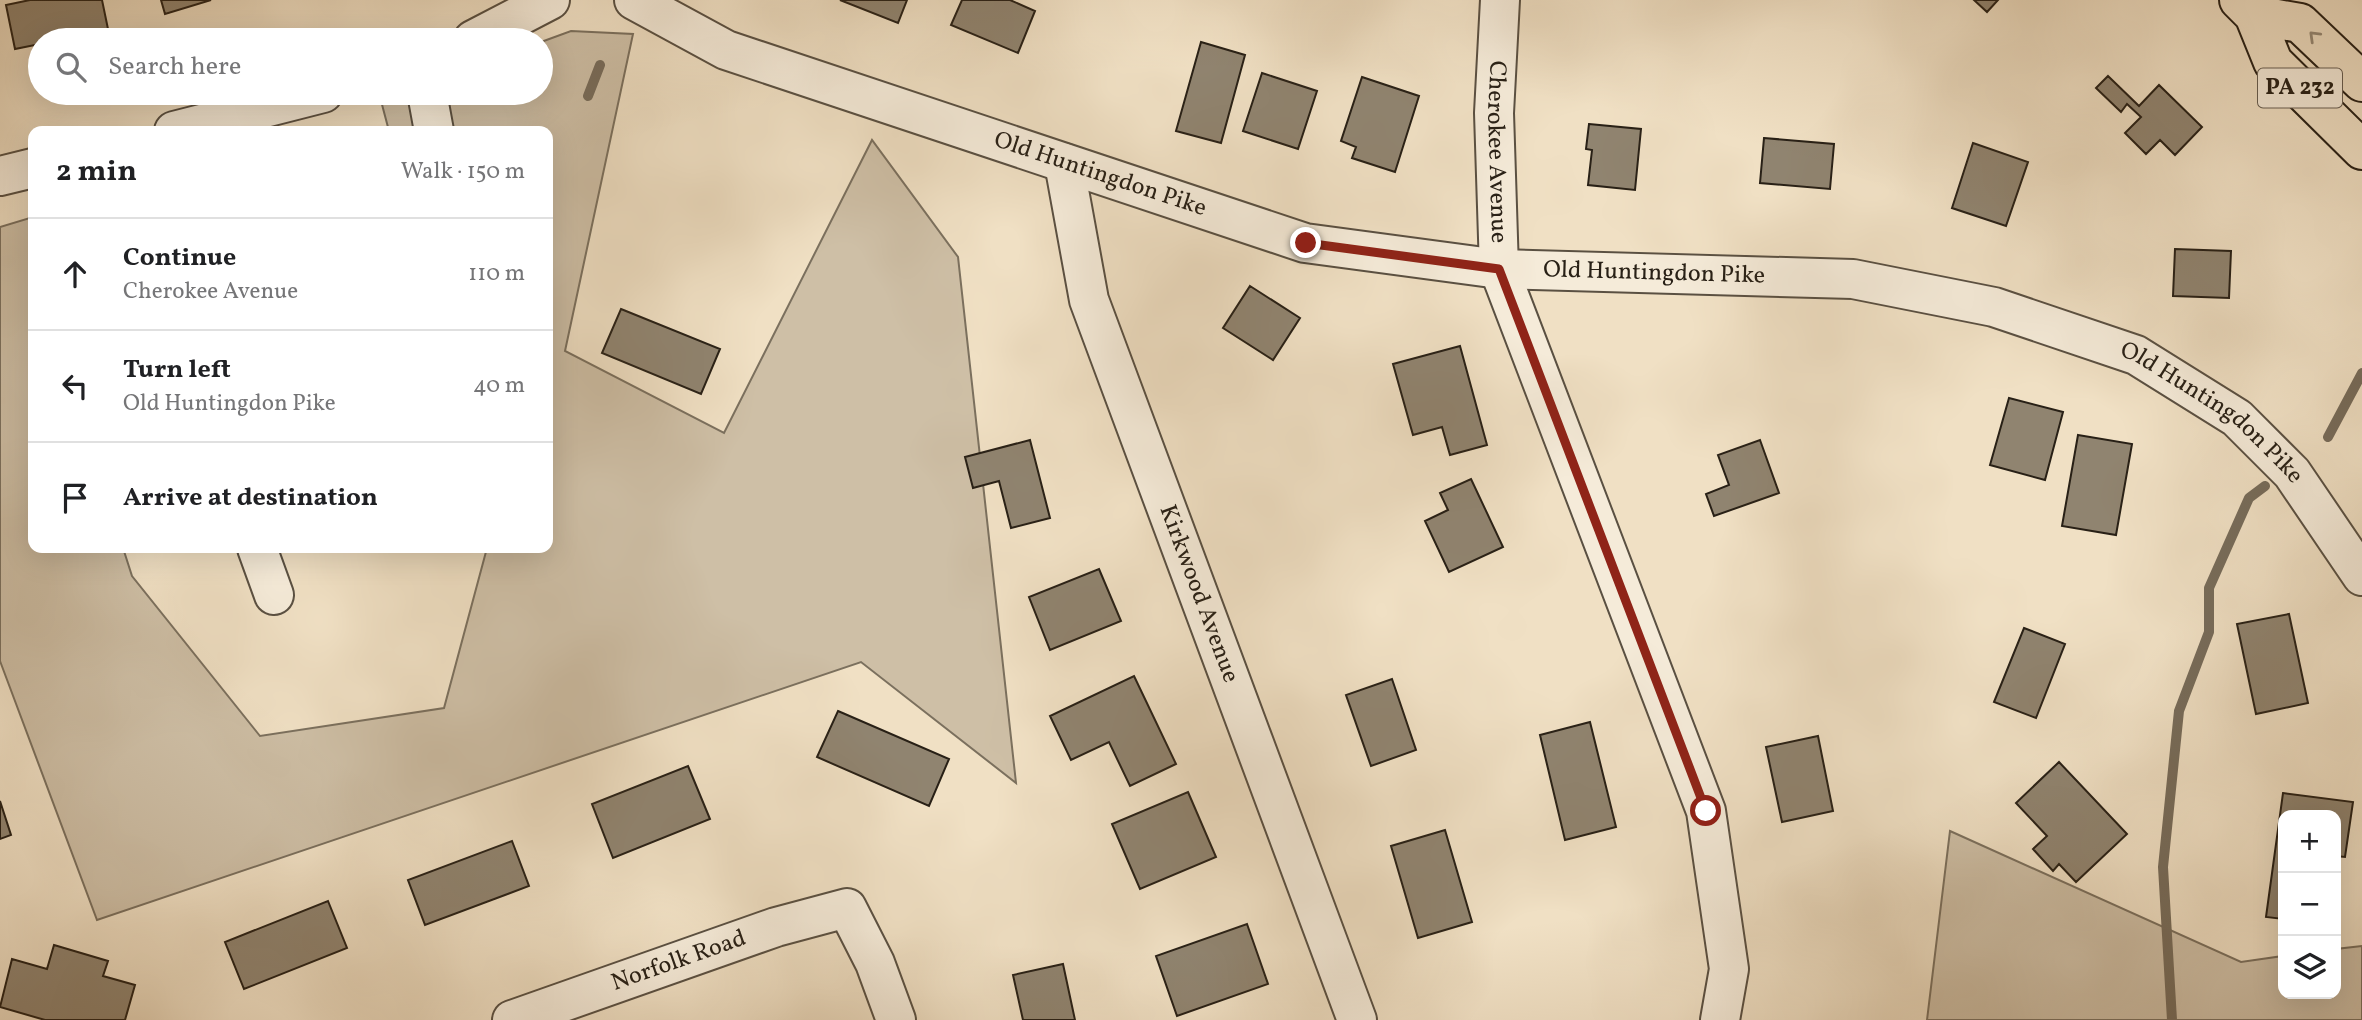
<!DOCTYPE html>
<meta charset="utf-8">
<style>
body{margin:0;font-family:Vollkorn,serif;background:#f2f2f2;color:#202124}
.controls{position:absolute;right:21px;bottom:21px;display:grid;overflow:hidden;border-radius:14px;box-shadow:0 7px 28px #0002}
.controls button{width:63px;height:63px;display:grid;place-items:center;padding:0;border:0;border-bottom:2px solid #e0e0e0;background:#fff;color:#202124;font:35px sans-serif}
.stop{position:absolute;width:21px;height:21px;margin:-16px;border:5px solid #8f2418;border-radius:50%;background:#fff}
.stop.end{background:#8f2418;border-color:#fff;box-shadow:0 2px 7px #0008}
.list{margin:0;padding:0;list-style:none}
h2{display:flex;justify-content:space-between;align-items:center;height:91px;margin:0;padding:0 28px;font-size:30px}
h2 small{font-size:23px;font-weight:400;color:#757577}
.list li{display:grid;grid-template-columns:46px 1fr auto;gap:21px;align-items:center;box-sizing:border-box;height:112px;padding:0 28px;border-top:2px solid #e0e0e0}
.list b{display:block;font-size:26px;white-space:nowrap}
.list p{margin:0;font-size:23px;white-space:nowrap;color:#757577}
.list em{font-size:23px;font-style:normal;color:#757577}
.icon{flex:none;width:38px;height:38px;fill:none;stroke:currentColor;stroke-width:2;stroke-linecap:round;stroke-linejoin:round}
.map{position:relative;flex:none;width:2362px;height:1020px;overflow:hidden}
.search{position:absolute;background:#fff;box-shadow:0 7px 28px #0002;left:28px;top:28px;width:525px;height:77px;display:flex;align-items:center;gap:18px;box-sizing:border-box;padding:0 24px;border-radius:38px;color:#757577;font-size:26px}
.panel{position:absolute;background:#fff;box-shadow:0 7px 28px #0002;left:28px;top:126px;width:525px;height:427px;border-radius:14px}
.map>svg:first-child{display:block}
</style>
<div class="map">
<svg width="2362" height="1020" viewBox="0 0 2362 1020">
<rect width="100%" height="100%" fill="#f0e0c4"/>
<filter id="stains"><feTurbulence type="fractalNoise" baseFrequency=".00286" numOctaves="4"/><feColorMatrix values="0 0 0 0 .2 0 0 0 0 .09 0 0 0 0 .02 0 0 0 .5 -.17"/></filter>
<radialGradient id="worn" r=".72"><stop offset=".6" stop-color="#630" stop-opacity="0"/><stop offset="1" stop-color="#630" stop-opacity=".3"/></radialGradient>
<path fill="#cebfa6" stroke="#7b705e" stroke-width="2" d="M571,31L633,34L565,351L724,433L872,140L958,257L1016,783L861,662L97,920L0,661V227L33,217V548H123L132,576L260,736L444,708L487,548H548V131H389L380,97L394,93H541V42Z
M1950,831L2241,962L2283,956V994H2336V949L2362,946V1020H1927Z"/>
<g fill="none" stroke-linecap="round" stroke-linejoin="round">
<path stroke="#776c5b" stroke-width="10" d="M588,96L600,65
M2328,437L2362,373
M2172,1020L2163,867L2179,711L2209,632V588L2249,498L2265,486"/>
</g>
<path fill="#908470" stroke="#282016" stroke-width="2" d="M30,0H102L108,29L56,40H40V44L15,49L6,5Z
M161,0H211L165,14Z
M840,0H907L898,23Z
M962,0H1010L1035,11L1018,53L951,25Z
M1974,0H1998L1987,12Z
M1201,42L1245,55L1221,143L1176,131Z
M1262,73L1317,91L1298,149L1243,131Z
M2108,76L2139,106L2159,85L2202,127L2175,155L2160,140L2146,154L2125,133L2141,117L2127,104L2121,112L2096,88Z
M1362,77L1419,96L1395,172L1352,158L1356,147L1341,141Z
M1589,124L1641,129L1635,190L1588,185L1592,150L1586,149Z
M1764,138L1834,144L1830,189L1760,183Z
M1973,143L2028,162L2006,226L1952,208Z
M2175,249L2231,251L2229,298L2173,296Z
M1250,286L1300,318L1273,360L1223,328Z
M621,309L720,349L701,394L602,353Z
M1460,346L1487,445L1450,455L1442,427L1413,435L1393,364Z
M2009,398L2063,412L2045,480L1990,465Z
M2078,435L2132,444L2116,535L2062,526Z
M1030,440L1050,518L1011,528L999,481L973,488L965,457Z
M1760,440L1779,493L1714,516L1706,494L1729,485L1718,455Z
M1471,479L1503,547L1449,572L1425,521L1448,510L1440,493Z
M1099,569L1121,621L1050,650L1029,597Z
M2289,614L2308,703L2256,714L2237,624Z
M2024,628L2065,644L2036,718L1994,702Z
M1134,676L1176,764L1130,786L1109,742L1071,760L1050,716Z
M1392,679L1416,750L1371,766L1346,695Z
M838,711L949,759L929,806L817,757Z
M1590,722L1616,827L1565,840L1540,735Z
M1818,736L1833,811L1782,822L1766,747Z
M2059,762L2127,834L2076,882L2059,864L2053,871L2033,849L2047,836L2016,803Z
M688,766L710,819L613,858L592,804Z
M1188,792L1216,857L1140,889L1112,824Z
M2283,793L2353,802L2345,857L2336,856V815H2283V919L2266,917Z
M0,801L11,835L0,839Z
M1445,830L1472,922L1418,938L1391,846Z
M512,841L529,886L425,925L408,880Z
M328,901L347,948L244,989L225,942Z
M1247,924L1268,984L1177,1016L1156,956Z
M54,945L108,961L103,976L135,985L125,1020H45L0,1007L12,959L47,969Z
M1063,964L1075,1020H1023L1013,975Z"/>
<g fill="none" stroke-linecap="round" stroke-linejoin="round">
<g stroke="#5a5042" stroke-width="42">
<g id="minor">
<path id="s1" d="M634,0L726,50L1305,243L1499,269L1853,279L1994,307L2136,355L2237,418L2292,473L2362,576"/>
<path id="s2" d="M1500,0L1494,113L1499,269L1706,811L1729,969L1720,1020"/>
<path d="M473,40L550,0"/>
<path d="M427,93L434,131"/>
<path d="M174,131L323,93"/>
<path id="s3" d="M1064,163L1089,300L1357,1020"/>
<path d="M0,176L33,168"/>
<path d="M257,548L274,595"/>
<path id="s4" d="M512,1020L776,927L847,908L875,963L896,1020"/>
</g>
</g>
<g stroke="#282016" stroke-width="42">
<path id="major" d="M2239,0L2254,15L2273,62L2362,150
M2254,15L2300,23L2362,82"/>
</g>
<use href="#minor" stroke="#f5ebd9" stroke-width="38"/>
<use href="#major" stroke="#f0e0c4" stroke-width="38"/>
</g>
<defs><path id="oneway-chevron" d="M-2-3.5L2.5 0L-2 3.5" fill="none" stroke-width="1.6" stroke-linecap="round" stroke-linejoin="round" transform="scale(1.75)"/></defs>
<use stroke="#968a76" href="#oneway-chevron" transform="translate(2314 36) rotate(-136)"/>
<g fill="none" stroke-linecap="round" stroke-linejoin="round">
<path stroke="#8f2418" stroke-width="9" d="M1306,243L1499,269L1706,811"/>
</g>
<g text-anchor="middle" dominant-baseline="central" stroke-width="6" stroke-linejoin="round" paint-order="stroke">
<rect fill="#f5ebd9" stroke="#665d50" stroke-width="2" x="2258" y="68.5" width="84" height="39" rx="5"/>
<g font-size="23" font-weight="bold" fill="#282016">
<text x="2300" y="88">PA 232</text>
</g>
<g font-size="24" fill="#282016" stroke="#f5ebd9">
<text stroke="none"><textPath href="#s2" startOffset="152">Cherokee Avenue</textPath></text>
<text stroke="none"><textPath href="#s1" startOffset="499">Old Huntingdon Pike</textPath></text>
<text stroke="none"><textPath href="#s1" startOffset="1066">Old Huntingdon Pike</textPath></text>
<text stroke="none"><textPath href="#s1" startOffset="1654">Old Huntingdon Pike</textPath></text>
<text stroke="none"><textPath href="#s3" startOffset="453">Kirkwood Avenue</textPath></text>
<text stroke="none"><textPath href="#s4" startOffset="177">Norfolk Road</textPath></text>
</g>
</g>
<rect width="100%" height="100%" filter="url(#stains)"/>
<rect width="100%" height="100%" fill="url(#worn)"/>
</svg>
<div class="controls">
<button>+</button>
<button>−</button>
<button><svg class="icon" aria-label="layers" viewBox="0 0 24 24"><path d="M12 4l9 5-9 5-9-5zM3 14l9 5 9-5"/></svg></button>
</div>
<div class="stop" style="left:1706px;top:811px"></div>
<div class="stop end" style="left:1306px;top:243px"></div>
<div class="search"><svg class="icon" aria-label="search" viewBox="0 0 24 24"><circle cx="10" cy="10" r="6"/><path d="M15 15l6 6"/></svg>Search here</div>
<section class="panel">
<h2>2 min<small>Walk · 150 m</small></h2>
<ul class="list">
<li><svg class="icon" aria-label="ahead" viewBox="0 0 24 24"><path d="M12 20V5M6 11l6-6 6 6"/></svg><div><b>Continue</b><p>Cherokee Avenue</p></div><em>110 m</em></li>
<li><svg class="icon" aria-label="left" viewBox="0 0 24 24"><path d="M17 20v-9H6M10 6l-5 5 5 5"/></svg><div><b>Turn left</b><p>Old Huntingdon Pike</p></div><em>40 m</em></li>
<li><svg class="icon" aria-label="arrive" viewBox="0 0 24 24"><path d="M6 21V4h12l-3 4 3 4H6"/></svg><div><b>Arrive at destination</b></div></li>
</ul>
</section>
</div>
